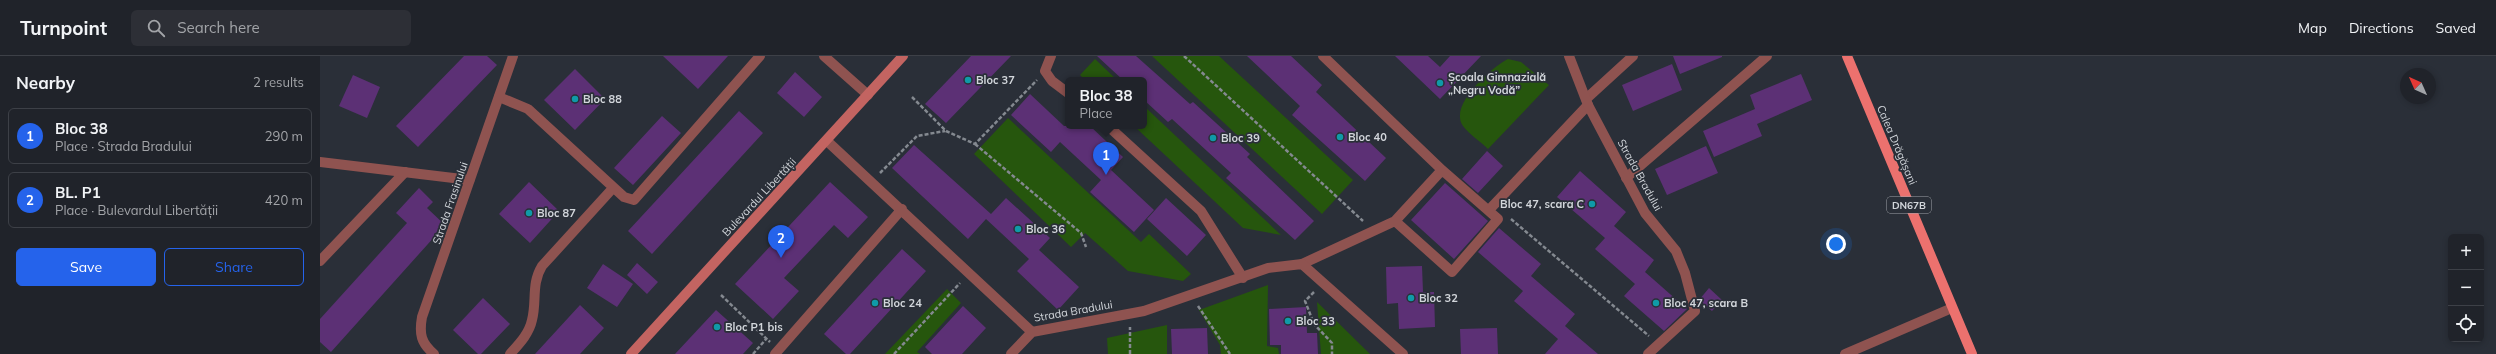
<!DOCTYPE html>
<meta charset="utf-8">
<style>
body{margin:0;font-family:Mulish,sans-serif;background:#2d2f36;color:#f1f3f6}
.controls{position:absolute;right:12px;bottom:12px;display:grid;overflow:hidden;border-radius:6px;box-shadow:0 2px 6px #0003}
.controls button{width:36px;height:36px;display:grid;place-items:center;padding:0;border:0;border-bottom:1px solid #3d4047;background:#20232a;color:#f1f3f6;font:20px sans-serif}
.compass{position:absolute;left:2080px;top:12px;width:36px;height:36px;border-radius:50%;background:#20232a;box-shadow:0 2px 6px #0003;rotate:315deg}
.you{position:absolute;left:1516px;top:188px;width:14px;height:14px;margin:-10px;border:3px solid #fff;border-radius:50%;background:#1a73e8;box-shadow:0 0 0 6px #1a73e833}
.badge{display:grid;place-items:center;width:26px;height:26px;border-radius:50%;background:#2563eb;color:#fff;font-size:13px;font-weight:700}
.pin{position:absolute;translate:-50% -33px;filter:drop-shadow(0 1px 2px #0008)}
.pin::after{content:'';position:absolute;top:21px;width:14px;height:12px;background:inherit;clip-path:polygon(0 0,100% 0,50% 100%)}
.popup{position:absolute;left:745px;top:21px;width:82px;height:52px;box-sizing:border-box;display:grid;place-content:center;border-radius:6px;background:#20232a;filter:drop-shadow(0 1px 3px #0005);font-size:13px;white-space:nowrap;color:#a2a4a8}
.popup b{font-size:15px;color:#f1f3f6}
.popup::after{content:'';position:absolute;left:50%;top:100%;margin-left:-8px;border:8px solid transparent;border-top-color:#20232a}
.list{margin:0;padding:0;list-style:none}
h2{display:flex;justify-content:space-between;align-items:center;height:52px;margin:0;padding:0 16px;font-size:17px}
h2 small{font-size:13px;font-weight:400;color:#a2a4a8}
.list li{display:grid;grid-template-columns:26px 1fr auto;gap:12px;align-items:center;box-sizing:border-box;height:56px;margin:0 8px 8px;padding:0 8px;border:1px solid #3d4047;border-radius:6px}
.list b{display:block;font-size:15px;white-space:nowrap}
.list p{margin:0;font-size:13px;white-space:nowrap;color:#a2a4a8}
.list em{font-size:13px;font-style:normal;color:#a2a4a8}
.actions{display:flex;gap:8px;padding:12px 16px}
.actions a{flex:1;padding:9px 0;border:1px solid #2563eb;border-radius:6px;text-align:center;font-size:14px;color:#2563eb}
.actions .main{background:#2563eb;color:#fff}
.icon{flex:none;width:22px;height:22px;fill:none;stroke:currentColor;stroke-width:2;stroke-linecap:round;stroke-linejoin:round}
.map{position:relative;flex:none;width:2176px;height:298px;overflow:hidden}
header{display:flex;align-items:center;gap:24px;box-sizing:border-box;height:56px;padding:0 20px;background:#20232a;border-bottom:1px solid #3d4047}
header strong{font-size:19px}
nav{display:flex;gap:22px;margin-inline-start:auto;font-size:14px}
.search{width:280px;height:36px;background:#2d2f36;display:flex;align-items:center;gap:10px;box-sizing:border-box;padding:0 14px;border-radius:6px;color:#a2a4a8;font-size:15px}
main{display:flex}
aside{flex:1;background:#20232a}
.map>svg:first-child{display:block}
</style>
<header>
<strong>Turnpoint</strong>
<div class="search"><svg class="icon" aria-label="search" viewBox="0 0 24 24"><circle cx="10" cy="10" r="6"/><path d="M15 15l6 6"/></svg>Search here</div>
<nav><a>Map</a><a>Directions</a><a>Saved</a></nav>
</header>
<main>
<aside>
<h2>Nearby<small>2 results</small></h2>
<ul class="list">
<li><span class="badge">1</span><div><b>Bloc 38</b><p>Place · Strada Bradului</p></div><em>290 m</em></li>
<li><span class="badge">2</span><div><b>BL. P1</b><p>Place · Bulevardul Libertății</p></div><em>420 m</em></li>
</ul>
<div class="actions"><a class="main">Save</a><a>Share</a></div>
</aside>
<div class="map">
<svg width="2176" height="298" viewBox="0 0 2176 298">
<rect width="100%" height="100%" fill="#2a2f38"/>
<path fill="#26560d" d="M832,0H899L1033,124L1002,158Z
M775,3L797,24H765L760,19Z
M1188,3L1201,6L1229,29L1168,93C1161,86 1149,78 1143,70C1128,49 1172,11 1188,3Z
M824,50L961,179L923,172L814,70H824Z
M688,62L821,186L829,178L871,218L863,225L808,215L765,177L751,191L654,98Z
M948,229L947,290L958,292L959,298H901L900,289L879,254Z
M627,233L641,247L597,296L600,298H565Z
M997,246L1050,298H1001Z
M847,269V298H788L787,282Z"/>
<path fill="#5c3075" d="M144,0H167L177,9L98,91L76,70Z
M343,0H408L378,33Z
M651,0H691L626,67L605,48Z
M777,0H816L870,48L873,46L930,98L927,101L994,165L975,184L906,122L911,117L852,63L848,66L824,44V24H803Z
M927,0H971L1002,29L996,36L1066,102L1045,125L972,59L980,50Z
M1075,0H1108L1120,11L1130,0H1161L1120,43Z
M1353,0H1402V1L1360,18Z
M1352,8L1362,34L1313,55L1302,29Z
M255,13L285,43L255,74L224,44Z
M475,16L502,41L484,61L457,37Z
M1481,18L1492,44L1437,68L1442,80L1394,101L1383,75L1435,53L1430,39Z
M33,19L60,31L47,62L19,50Z
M710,38L744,70H770L803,101L791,114L834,154L814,176L770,136L781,124L740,86L731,96L691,59Z
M419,55L443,77L332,198L308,175Z
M342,60L361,77L313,129L294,112Z
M594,89L671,158L686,142L730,182L719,194L759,231L738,254L697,215L709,203L666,163L648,183L572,112Z
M1386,90L1398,117L1347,139L1335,113Z
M1167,95L1183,110L1158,137L1142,123Z
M1260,115L1306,156L1294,170L1334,204L1325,216L1367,253L1344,275L1304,240L1315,228L1275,193L1285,182L1237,141Z
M209,126L239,155L210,187L179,158Z
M510,126L548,161L528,182L514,169L464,222L479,235L453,263L415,228Z
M1125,127L1168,165L1134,203L1091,164Z
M99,132L113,146L107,152L125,169L11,296L0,286V263L87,167L76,157Z
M846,142L886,179L867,200L827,163Z
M1179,172L1221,208L1211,220L1255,258L1245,270L1278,298H1225L1238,283L1194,245L1203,235L1158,196Z
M582,193L606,215L530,298H526L504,278Z
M317,207L338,226L327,238L307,219Z
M283,208L313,228L297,251L267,232Z
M1102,210L1103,236H1114L1115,271L1079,273L1078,247L1067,248L1066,211Z
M1389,232L1402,244L1392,255L1379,244Z
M163,242L190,268L161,298H158L133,274Z
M260,249L284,272L260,298H215Z
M643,250L666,272L642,298H612L605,291Z
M986,251L987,277H997L998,298H961V289H950L949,253Z
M396,254L433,287L423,298H355Z
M887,272L888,298H852L851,273Z
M1177,272L1178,298H1141L1140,273Z"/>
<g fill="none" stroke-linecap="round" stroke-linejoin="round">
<path stroke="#848990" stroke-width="2.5" stroke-dasharray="4 2" stroke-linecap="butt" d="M864,0L1043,165
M592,41L626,75L655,88L717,24
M655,88L761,177L766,191
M560,117L597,80L625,75
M1191,163L1329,280
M994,236L985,245L994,268L1012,287V298
M401,239L450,286
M878,250L910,298
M433,298L447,282
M574,298L640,227
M810,298V271"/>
<path stroke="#8f5350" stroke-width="10" d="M731,0L725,15L732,25L748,37
M1003,0L1122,114L1178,163L1132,216L1075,165L1122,114
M179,41L208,53L304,141L314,144L440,0
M1266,43L1313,0
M788,70L881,155L923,222
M1306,122L1447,0
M1169,154L1268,49
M0,205L85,116
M982,208L1075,165
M190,298C199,288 209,278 212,264C217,245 211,228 222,210L293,132
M1525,298L1632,252"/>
<path stroke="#8f5350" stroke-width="10" d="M504,0L548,39
M1249,0L1268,49L1325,157L1356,195L1365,217L1375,255L1328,298
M507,85L712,276
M0,106L150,124
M712,276L824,255L948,212L982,208L1083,298
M114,298C101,287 99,278 102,261L193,0
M455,298L582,153
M691,298L712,276"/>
<path stroke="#c36461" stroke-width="10" d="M311,298L583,0"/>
<path stroke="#ec716e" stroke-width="10" d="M1527,0L1652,298"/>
</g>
<g fill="#0f9aa8" stroke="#2a2f38" stroke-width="1.5">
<circle cx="648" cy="24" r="4"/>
<circle cx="1120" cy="27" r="4"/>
<circle cx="255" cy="43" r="4"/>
<circle cx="1020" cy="81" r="4"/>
<circle cx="893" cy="82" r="4"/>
<circle cx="1272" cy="148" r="4"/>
<circle cx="209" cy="157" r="4"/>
<circle cx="698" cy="173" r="4"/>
<circle cx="1091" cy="242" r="4"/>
<circle cx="555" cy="247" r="4"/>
<circle cx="1336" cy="247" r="4"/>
<circle cx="968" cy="265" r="4"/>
<circle cx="397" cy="271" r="4"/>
</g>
<g text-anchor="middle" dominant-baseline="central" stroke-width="3.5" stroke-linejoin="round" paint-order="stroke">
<rect fill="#2a2f38" stroke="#a0a4aa" stroke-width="1" x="1567" y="141" width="44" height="16" rx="3"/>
<g font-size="10" font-weight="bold" fill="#d2d6db">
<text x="1589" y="149">DN67B</text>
</g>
<g font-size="11" font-weight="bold" fill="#d2d6db" stroke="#2a2f38" text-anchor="start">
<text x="1128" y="21">Școala Gimnazială<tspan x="1128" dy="13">„Negru Vodă”</tspan></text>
<text x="656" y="24">Bloc 37</text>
<text x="263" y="43">Bloc 88</text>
<text x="1028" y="81">Bloc 40</text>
<text x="901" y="82">Bloc 39</text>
<text x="1264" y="148" text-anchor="end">Bloc 47, scara C</text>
<text x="217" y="157">Bloc 87</text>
<text x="706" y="173">Bloc 36</text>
<text x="1099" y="242">Bloc 32</text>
<text x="563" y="247">Bloc 24</text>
<text x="1344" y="247">Bloc 47, scara B</text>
<text x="976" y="265">Bloc 33</text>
<text x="405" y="271">Bloc P1 bis</text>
</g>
<g font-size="11" fill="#d2d6db" stroke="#2a2f38">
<text transform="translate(1577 89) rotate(67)">Calea Drăgășani</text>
<text transform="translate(1320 119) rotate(61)">Strada Bradului</text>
<text transform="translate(439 141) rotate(-47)">Bulevardul Libertății</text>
<text transform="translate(130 147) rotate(-71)">Strada Frasinului</text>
<text transform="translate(753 255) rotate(-10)">Strada Bradului</text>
</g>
</g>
</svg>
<div class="controls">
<button>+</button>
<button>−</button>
<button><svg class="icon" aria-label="locate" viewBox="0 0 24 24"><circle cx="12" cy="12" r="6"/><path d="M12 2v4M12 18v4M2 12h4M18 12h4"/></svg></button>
</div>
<svg class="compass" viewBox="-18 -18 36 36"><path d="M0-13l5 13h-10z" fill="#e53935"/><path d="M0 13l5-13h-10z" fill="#a2a4a8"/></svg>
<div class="you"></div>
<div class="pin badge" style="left:786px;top:119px">1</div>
<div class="popup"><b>Bloc 38</b>Place</div>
<div class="pin badge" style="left:461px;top:202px">2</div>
</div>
</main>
